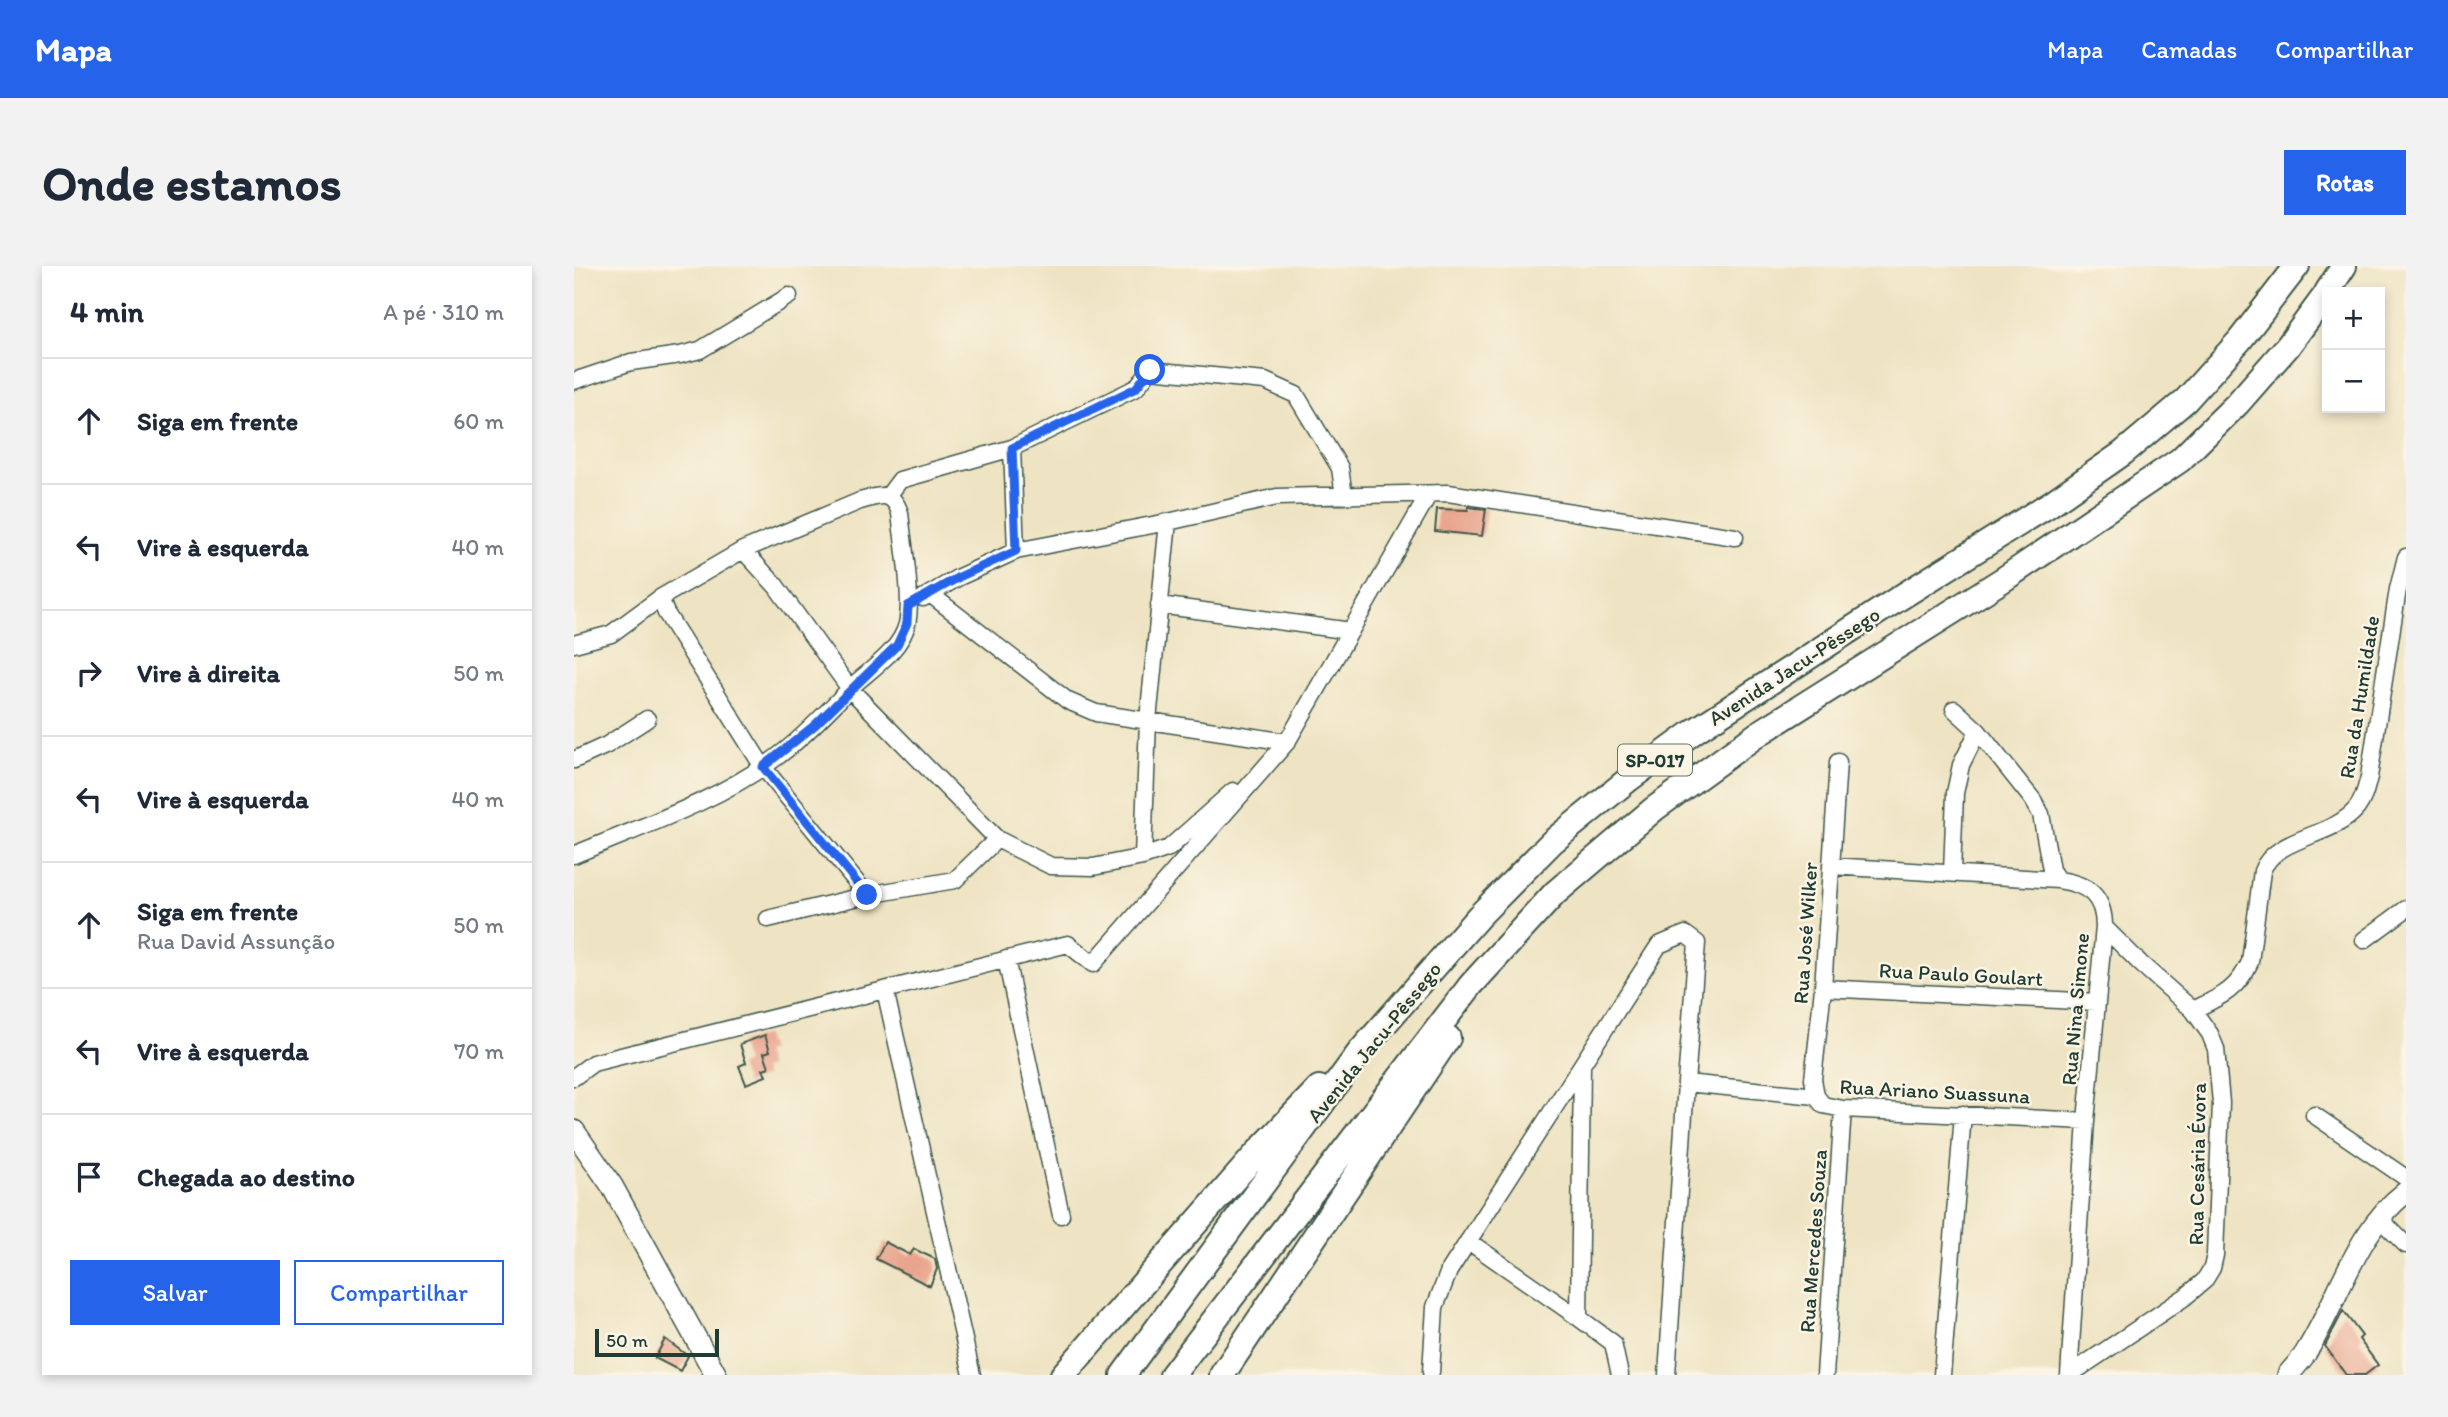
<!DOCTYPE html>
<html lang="pt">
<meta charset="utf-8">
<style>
body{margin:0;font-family:Itim,sans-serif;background:#f2f2f3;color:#1f2937}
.controls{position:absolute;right:21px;top:21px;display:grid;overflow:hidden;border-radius:0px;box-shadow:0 4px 10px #0003}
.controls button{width:63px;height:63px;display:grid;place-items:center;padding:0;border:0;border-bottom:2px solid #e0e1e3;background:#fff;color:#1f2937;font:35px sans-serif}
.scale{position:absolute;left:21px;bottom:18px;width:124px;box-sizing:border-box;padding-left:7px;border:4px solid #1f3d34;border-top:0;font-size:19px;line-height:24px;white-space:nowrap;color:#1f3d34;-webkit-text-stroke:5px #fcf5e5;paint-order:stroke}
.stop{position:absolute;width:21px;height:21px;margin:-16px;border:5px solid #2563eb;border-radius:50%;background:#fff}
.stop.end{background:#2563eb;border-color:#fff;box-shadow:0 2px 7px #0008}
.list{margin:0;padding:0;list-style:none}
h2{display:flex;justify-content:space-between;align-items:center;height:91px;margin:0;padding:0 28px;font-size:30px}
h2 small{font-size:23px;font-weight:400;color:#747a83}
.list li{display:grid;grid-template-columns:46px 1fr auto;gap:21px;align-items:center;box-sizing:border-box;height:126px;padding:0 28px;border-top:2px solid #e0e1e3}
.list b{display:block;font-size:26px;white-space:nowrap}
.list p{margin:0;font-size:23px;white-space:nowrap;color:#747a83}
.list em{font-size:23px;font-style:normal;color:#747a83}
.actions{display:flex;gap:14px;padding:21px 28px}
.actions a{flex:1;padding:16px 0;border:2px solid #2563eb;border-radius:0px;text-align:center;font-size:24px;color:#2563eb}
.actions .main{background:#2563eb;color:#fff}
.icon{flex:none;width:38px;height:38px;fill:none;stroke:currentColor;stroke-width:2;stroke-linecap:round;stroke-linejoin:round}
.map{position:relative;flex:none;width:1832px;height:1109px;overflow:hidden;border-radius:0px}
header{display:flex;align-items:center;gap:42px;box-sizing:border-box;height:98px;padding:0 35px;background:#2563eb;color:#fff}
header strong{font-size:33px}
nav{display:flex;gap:38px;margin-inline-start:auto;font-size:24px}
.intro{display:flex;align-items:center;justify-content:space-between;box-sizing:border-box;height:168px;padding:0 42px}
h1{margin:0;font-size:49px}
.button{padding:18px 32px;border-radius:0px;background:#2563eb;color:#fff;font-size:24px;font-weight:700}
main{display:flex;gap:42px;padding:0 42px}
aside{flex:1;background:#fff;border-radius:0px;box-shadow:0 4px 10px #0003}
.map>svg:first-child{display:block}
</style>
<header>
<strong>Mapa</strong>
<nav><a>Mapa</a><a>Camadas</a><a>Compartilhar</a></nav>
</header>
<div class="intro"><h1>Onde estamos</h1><a class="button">Rotas</a></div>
<main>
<aside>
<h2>4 min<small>A pé · 310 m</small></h2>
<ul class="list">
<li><svg class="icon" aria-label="ahead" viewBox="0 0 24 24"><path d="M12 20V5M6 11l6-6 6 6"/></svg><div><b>Siga em frente</b></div><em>60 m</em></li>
<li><svg class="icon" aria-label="left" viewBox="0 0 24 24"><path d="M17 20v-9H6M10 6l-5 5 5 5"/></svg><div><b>Vire à esquerda</b></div><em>40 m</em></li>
<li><svg class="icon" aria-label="right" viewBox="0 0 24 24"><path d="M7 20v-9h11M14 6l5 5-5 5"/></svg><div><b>Vire à direita</b></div><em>50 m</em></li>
<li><svg class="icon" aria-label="left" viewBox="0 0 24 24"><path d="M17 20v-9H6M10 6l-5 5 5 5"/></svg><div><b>Vire à esquerda</b></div><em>40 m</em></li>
<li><svg class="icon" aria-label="ahead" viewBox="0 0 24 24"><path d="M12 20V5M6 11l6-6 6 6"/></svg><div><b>Siga em frente</b><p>Rua David Assunção</p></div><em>50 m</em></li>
<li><svg class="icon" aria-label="left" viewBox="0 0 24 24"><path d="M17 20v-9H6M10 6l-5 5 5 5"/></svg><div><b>Vire à esquerda</b></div><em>70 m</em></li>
<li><svg class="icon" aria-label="arrive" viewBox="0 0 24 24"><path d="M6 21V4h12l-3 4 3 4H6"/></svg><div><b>Chegada ao destino</b></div></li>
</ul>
<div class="actions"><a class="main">Salvar</a><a>Compartilhar</a></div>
</aside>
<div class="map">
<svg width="1832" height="1109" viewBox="0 0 1832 1109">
<rect width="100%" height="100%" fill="#fcf5e5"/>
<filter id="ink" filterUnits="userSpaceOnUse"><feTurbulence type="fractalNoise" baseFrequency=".0143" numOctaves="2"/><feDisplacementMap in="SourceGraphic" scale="14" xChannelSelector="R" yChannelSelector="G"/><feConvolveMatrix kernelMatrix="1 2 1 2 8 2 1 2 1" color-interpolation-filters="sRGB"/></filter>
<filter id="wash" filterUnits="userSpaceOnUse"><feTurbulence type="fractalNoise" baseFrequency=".00686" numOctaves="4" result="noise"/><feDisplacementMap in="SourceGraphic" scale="28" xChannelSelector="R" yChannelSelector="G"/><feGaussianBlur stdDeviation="1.57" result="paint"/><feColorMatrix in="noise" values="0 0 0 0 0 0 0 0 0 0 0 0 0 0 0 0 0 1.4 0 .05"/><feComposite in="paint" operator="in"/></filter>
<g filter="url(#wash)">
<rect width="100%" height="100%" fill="#eee3c2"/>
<g id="blocks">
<path fill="#e9a48d" d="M894,241L912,243L908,270L861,265L863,243L894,244Z
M191,769L196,785L190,787L195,801L189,803L192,810L172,818L165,800L172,797L166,778Z
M311,976L336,989L340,983L361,993L363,1003L356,1020L302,993Z
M1769,1045L1788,1070L1785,1073L1804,1099L1791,1109H1772L1751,1080Z
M91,1073L114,1090L106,1105L81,1092Z"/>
</g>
</g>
<g filter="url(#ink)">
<use href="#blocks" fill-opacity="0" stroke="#3e5649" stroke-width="2"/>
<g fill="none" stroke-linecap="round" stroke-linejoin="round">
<g stroke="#3e5649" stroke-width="19">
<path id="minor" d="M0,115L57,96L106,89L126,84L215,30
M438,182L562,122L576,104L691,115L722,129L766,202L770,230
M314,230L326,214L438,182L442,285
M356,328L494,435L522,447L713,476
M86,332L169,284
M349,332L385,311L442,285L594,256
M585,339L777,365
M0,378L37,368L86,332L92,347L189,501L293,629
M1380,443L1404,465L1459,534L1467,548L1477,604L1484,614
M707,482L713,476L855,228
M0,494L33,479L73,453
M1264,496L1249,722L1239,813L1242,830L1249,839L1269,843L1512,855
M0,589C63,562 141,536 196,496C228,474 254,444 282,417C300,401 327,383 333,358C339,331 329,276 326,247C318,223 306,230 286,235L169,284L202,320L276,423L423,573
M569,591L595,582L659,525
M1257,600L1484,614C1514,618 1530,630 1530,661L1512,855L1495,1109
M1378,607L1381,527L1387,499L1404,465
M194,653L293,629L381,614L423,573L477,600L519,601L569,591L574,454L594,256L703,231L874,227L1161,271
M1790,674L1832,643
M432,693L487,949
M1249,722L1522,736
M311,724L398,1109
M1619,744C1646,731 1663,725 1676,696L1688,605C1701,570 1759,572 1783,542C1790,533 1792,522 1795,511L1824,323L1832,291
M0,811L19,797L494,678L519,698L713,476
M1740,849L1832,912
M1805,952L1832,979
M894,975L1005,1052L1008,799
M1005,1052L1039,1077L1046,1109
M857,1106L861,1041L875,1005L1085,679L1111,668L1123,677L1112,817L1242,830
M1093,1109L1112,817
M1251,1109L1269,843
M1368,1109L1389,848
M1495,1109L1611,1031L1630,1015L1638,1002L1641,989L1647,837L1642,783L1636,768L1619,744L1567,698L1530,661"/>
</g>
<g stroke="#3e5649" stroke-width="24">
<path id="secondary" d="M0,865L38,920L142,1109
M1714,1109C1720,1101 1729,1093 1734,1083C1766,1031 1782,964 1832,926"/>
</g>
<g stroke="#3e5649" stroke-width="28">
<path id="trunk" d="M1753,26L1770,0
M489,1109L684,886L745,822
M549,1109L785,787L905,650L978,576L1055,513L1122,464L1327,331L1476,238L1549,187L1612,134L1666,74L1723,0
M598,1109L897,719L981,627L1080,543L1184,468L1430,313L1606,194L1663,138L1714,80L1753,27
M648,1109L874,772"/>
</g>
<use href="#minor" stroke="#fff" stroke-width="16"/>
<use href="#secondary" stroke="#fff" stroke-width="21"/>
<use href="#trunk" stroke="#fff" stroke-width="24"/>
</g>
</g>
<g fill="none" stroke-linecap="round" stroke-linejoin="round" filter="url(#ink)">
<path stroke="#2563eb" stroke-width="9" d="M293,629L189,501L241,459L323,379L333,357L334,340L385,311L442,285L438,182L562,122L576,104"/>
</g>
<g text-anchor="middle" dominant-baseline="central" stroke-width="5" stroke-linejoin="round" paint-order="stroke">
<rect fill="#fcf5e5" stroke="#617469" stroke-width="2" x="1044" y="478.5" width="74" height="31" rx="5"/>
<g font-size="19" font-weight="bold" fill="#1f3d34">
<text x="1081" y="494">SP-017</text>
</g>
<g font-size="21" fill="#1f3d34" stroke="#fcf5e5">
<text transform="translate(1220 400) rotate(-33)">Avenida Jacu-Pêssego</text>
<text transform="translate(1785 431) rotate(-81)">Rua da Humildade</text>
<text transform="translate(1231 667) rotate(-86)">Rua José Wilker</text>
<text transform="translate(1387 708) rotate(3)">Rua Paulo Goulart</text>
<text transform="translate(1501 743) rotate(-85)">Rua Nina Simone</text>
<text transform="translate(800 776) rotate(-51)">Avenida Jacu-Pêssego</text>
<text transform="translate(1361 825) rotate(3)">Rua Ariano Suassuna</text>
<text transform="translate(1623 898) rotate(-89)">Rua Cesária Évora</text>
<text transform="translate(1239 975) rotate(-86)">Rua Mercedes Souza</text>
</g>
</g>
</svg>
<div class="controls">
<button>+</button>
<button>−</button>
</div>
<div class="scale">50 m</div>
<div class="stop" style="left:576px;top:104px"></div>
<div class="stop end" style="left:293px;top:629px"></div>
</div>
</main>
